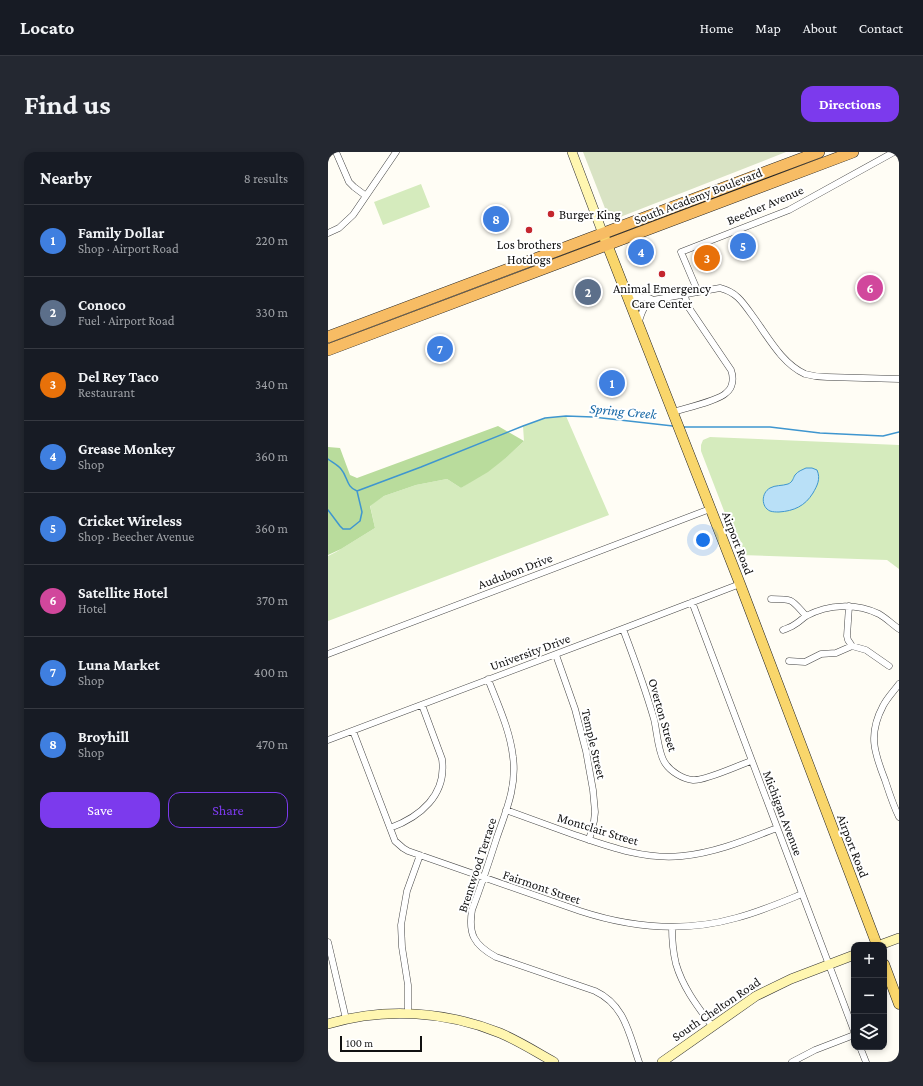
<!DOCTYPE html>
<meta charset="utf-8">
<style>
body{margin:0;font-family:"Crimson Pro",serif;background:#242831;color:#f1f3f6}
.controls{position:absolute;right:12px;bottom:12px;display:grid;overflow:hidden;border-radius:8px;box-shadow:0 2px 6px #0003}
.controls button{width:36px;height:36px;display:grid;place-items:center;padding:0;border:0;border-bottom:1px solid #363941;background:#171b24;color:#f1f3f6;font:20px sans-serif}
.scale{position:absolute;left:12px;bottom:10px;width:82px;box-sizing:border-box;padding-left:4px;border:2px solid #111;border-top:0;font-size:11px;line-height:14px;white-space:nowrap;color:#111;-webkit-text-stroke:3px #fff;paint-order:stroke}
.you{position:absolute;left:375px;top:388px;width:14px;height:14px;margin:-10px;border:3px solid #fff;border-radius:50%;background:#1a73e8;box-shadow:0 0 0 6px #1a73e833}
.badge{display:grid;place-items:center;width:26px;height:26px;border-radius:50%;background:#7c3aed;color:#fff;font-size:13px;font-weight:700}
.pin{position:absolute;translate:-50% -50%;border:2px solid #fff;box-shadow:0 1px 4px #0006}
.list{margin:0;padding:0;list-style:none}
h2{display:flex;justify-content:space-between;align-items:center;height:52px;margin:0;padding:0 16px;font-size:17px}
h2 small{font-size:13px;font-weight:400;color:#9ea1a6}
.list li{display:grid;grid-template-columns:26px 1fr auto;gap:12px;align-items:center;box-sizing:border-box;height:72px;padding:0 16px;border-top:1px solid #363941}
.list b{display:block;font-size:15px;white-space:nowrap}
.list p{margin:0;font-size:13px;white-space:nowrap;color:#9ea1a6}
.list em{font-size:13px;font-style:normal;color:#9ea1a6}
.actions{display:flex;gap:8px;padding:12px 16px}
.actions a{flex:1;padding:9px 0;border:1px solid #7c3aed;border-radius:12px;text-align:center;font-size:14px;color:#7c3aed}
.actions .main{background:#7c3aed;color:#fff}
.icon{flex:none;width:22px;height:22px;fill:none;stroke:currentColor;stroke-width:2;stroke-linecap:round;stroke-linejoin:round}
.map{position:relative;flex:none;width:571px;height:910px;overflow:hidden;border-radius:12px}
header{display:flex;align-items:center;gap:24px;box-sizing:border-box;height:56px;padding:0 20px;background:#171b24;border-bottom:1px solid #363941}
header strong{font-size:19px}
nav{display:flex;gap:22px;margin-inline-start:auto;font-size:14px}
.intro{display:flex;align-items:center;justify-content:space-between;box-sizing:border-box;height:96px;padding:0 24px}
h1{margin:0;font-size:28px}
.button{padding:10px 18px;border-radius:12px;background:#7c3aed;color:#fff;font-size:14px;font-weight:700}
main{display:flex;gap:24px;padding:0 24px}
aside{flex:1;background:#171b24;border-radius:12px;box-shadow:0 2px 6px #0003}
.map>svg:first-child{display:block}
</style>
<header>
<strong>Locato</strong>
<nav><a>Home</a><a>Map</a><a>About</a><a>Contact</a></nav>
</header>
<div class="intro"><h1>Find us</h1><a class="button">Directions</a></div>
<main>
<aside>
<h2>Nearby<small>8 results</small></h2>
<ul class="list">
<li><span class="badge" style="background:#3f7fe0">1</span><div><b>Family Dollar</b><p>Shop · Airport Road</p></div><em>220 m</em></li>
<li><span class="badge" style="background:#5c6f8a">2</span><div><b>Conoco</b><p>Fuel · Airport Road</p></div><em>330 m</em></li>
<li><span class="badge" style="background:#e8710a">3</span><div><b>Del Rey Taco</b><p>Restaurant</p></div><em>340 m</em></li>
<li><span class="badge" style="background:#3f7fe0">4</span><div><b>Grease Monkey</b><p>Shop</p></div><em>360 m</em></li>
<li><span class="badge" style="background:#3f7fe0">5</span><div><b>Cricket Wireless</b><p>Shop · Beecher Avenue</p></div><em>360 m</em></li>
<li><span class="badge" style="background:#d1479c">6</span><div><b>Satellite Hotel</b><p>Hotel</p></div><em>370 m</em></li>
<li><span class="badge" style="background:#3f7fe0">7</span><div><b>Luna Market</b><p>Shop</p></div><em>400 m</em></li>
<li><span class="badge" style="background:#3f7fe0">8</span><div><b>Broyhill</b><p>Shop</p></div><em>470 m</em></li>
</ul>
<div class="actions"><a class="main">Save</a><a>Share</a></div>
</aside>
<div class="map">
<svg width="571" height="910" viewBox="0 0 571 910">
<rect width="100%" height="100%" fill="#fffdf5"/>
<path fill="#d5ebbd" d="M93,32L102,55L55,73L46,50Z
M238,264L281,363L0,469V404L8,400L47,376L42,353L56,344L88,333L119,327L133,336L179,305L196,289L195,274L217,266Z
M382,285L571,293V417L559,408L413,403L373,299V293L375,288Z"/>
<path fill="#b9dc9c" d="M170,274L196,289L179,305L160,320L133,336L119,327L88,333L56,344L42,354L47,376L13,397L0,403V295L12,296L22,323L29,326Z"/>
<path fill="#d9e3c4" d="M255,0H458L282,69Z"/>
<path fill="#b9e0f7" stroke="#3f96cf" d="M478,316H484L489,318C493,327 489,334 485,341C477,354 466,359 451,360C448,360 445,360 442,359C433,355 433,341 442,336C447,333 454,334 460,332C465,330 465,326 467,323C470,319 474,318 478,316Z"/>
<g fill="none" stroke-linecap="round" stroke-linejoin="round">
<path stroke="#3f96cf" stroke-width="1.5" d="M355,275H442L492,281L555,284L571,280
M0,307C4,310 10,313 13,317C20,325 18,335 29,339
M29,339L93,315L195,274L217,266L238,264L265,265L345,274
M0,358L12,374L15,377H22L32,369L34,360L29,339"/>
<g stroke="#444" stroke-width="7">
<path id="minor" d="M8,0L21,30L26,35L38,44
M0,81L11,76L25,63L68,0
M370,140L353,100L461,58L566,0
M300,145L321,146L325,148
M310,172C314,161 314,155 325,148L392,136C408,140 414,149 424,163C439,183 453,211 477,222C484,224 492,225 499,225L571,227
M345,260C357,256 390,249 398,241C405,236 406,226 403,218L359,153L357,143
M443,447C466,447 463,447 478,464
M364,450L526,879
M521,454L519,484L520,488L524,494
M295,477C306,506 317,536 326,567C329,579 330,601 337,611C343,620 355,627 365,628C377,629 411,613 423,609
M455,478C460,476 464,475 469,471C472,469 475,466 478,464C501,452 528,451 551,462C558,466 564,472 571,477
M0,502L382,357
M228,503L247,557L258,599L265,638L267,660L266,669L261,688
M461,509L477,510L493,502L508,501L524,494L538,498L561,514
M160,527C170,553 182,578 185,605C189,634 178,659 169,685C161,710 153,734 144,758C140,782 146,793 168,805L267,839C297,853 301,882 311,910
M571,532C566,539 559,546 555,554C540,582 546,600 557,628C561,640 565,653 571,665
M25,579L67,689L75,696L80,699L252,759C304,776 355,781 408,766C431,760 452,751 474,742
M0,588C137,536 275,485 412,432
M178,658C200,666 222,674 244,682C279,694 316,708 354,704C387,701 418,688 449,676
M62,676C92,665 119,643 114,607L94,553
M344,775C344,788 345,800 348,812C355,836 370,855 384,874
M0,790L18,867
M80,861V833L74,795L73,773L79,739L92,703
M532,895L538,910
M464,910L487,898L526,883"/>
</g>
<g stroke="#333" stroke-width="10">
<path id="secondary" d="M244,0L275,82
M552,793L571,786
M0,872C56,855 117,859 172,881C191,889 208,900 226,910
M334,910L428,844L463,827L526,803"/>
</g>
<g stroke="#222" stroke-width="11">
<path id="primary" d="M275,82L412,432L549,793
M556,812L571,852"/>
</g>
<g stroke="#222" stroke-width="12">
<path id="trunk" d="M0,185L491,0
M0,198L525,0"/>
</g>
<use href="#minor" stroke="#fff" stroke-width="6"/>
<use href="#secondary" stroke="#fff6b0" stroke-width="9"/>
<use href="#primary" stroke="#f9d66b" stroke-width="10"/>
<use href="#trunk" stroke="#f7bc64" stroke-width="11"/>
</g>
<g fill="#c4262e" stroke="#fff" stroke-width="1.5">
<circle cx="223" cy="62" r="4"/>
<circle cx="201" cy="78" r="4"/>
<circle cx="334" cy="122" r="4"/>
</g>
<g text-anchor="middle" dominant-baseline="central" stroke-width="4" stroke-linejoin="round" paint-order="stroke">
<g font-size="13" fill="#111" stroke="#fff">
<text transform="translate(370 44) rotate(-21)">South Academy Boulevard</text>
<text transform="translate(437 53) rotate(-23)">Beecher Avenue</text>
<text transform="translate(410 391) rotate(69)">Airport Road</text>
<text transform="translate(187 419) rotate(-21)">Audubon Drive</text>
<text transform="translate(202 500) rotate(-20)">University Drive</text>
<text transform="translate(335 563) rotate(74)">Overton Street</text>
<text transform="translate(266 592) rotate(77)">Temple Street</text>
<text transform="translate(455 661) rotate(69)">Michigan Avenue</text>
<text transform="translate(270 677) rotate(17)">Montclair Street</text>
<text transform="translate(525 694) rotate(69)">Airport Road</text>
<text transform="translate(149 713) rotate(-72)">Brentwood Terrace</text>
<text transform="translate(214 735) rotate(19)">Fairmont Street</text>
<text transform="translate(388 857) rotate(-34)">South Chelton Road</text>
</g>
<g font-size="13" fill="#111" stroke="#fff">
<text x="231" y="62" text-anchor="start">Burger King</text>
<text x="201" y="92">Los brothers<tspan x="201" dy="15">Hotdogs</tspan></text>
<text x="334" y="136">Animal Emergency<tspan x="334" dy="15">Care Center</tspan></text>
</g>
<g font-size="14" font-style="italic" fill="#1768a6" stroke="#fff">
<text transform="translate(295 259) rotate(5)">Spring Creek</text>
</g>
</g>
</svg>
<div class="controls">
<button>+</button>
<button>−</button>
<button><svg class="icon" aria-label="layers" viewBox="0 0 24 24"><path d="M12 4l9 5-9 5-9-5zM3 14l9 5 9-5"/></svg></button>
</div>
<div class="scale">100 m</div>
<div class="you"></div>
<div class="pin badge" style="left:284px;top:231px;background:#3f7fe0">1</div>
<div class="pin badge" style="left:260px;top:140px;background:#5c6f8a">2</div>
<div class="pin badge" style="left:379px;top:106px;background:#e8710a">3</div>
<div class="pin badge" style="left:313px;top:100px;background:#3f7fe0">4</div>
<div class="pin badge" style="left:415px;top:94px;background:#3f7fe0">5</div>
<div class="pin badge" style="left:542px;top:136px;background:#d1479c">6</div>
<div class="pin badge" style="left:112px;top:197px;background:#3f7fe0">7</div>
<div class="pin badge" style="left:168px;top:67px;background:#3f7fe0">8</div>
</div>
</main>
